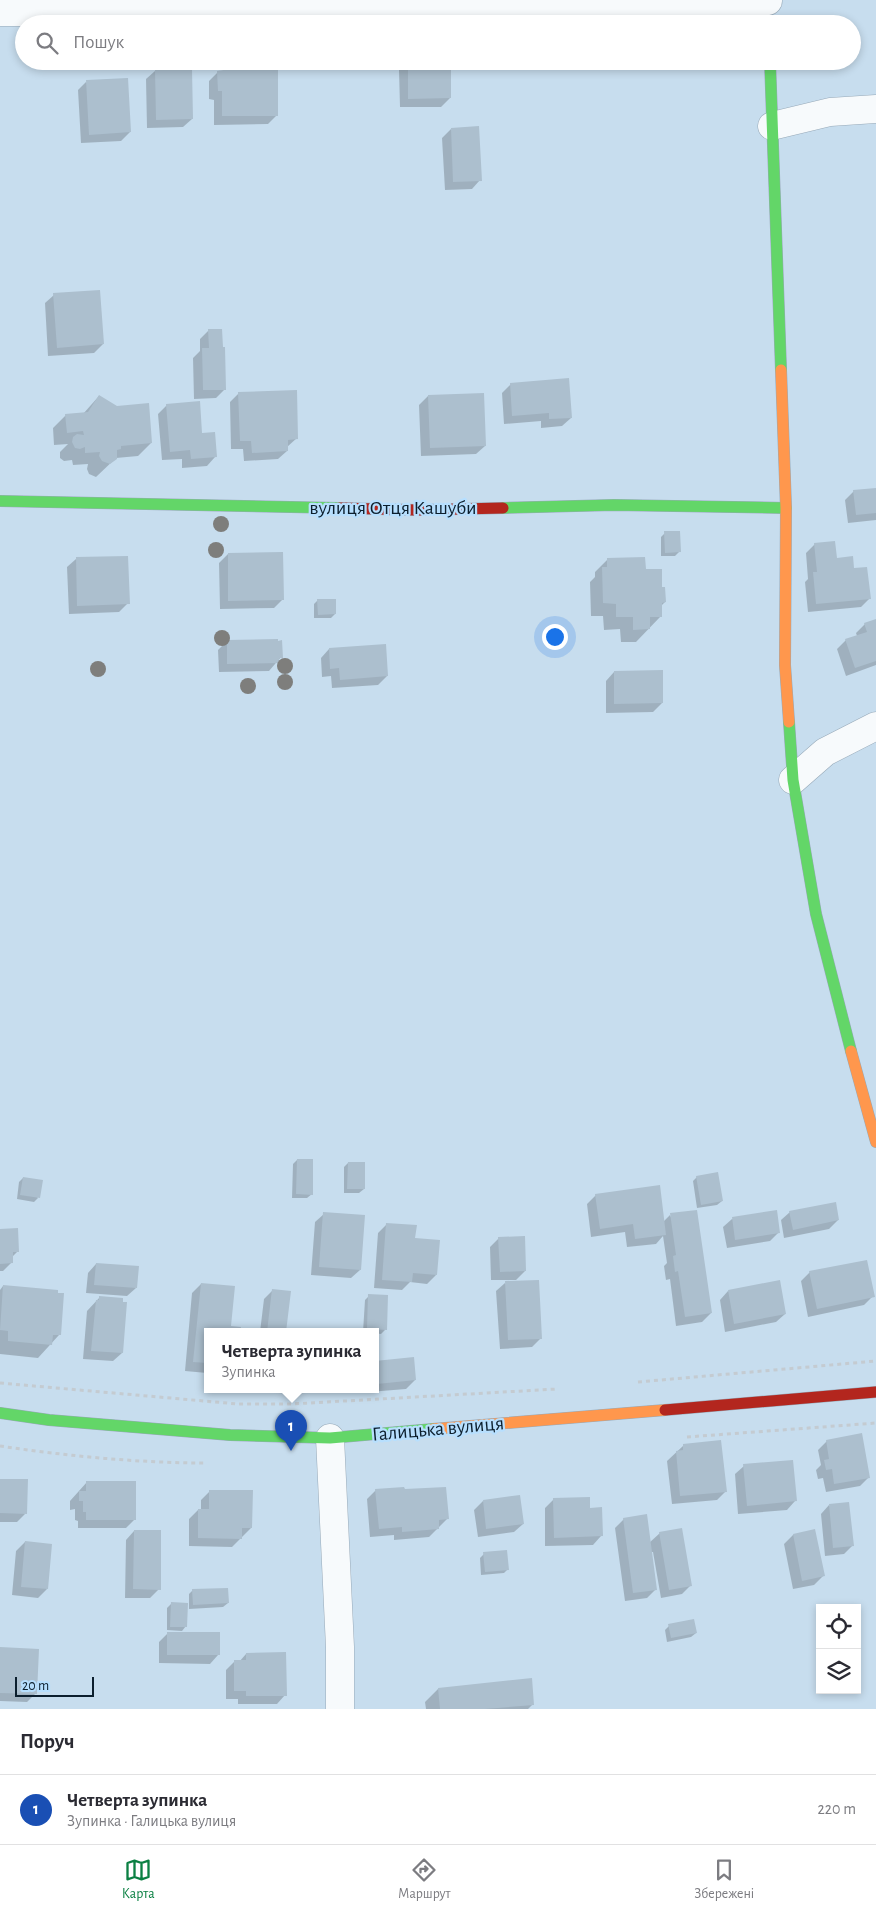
<!DOCTYPE html>
<html lang="uk">
<meta charset="utf-8">
<style>
body{margin:0;font-family:"Alegreya Sans",sans-serif;background:#f7f7f7;color:#2b2b33}
.controls{position:absolute;right:15px;bottom:15px;display:grid;overflow:hidden;border-radius:0px;box-shadow:0 2px 8px #0003}
.controls button{width:45px;height:45px;display:grid;place-items:center;padding:0;border:0;border-bottom:1px solid #e1e1e2;background:#fff;color:#2b2b33;font:25px sans-serif}
.scale{position:absolute;left:15px;bottom:12px;width:79px;box-sizing:border-box;padding-left:5px;border:2px solid #0c1f2e;border-top:0;font-size:14px;line-height:18px;white-space:nowrap;color:#0c1f2e;-webkit-text-stroke:4px #b7dffe;paint-order:stroke}
.you{position:absolute;left:554px;top:636px;width:18px;height:18px;margin:-12px;border:4px solid #fff;border-radius:50%;background:#1a73e8;box-shadow:0 0 0 8px #1a73e833}
.badge{display:grid;place-items:center;width:32px;height:32px;border-radius:50%;background:#0b8043;color:#fff;font-size:16px;font-weight:700}
.pin{position:absolute;translate:-50% -41px;filter:drop-shadow(0 1px 2px #0008)}
.pin::after{content:'';position:absolute;top:26px;width:18px;height:15px;background:inherit;clip-path:polygon(0 0,100% 0,50% 100%)}
.popup{position:absolute;left:204px;top:1328px;width:175px;height:65px;box-sizing:border-box;display:grid;place-content:center;border-radius:0px;background:#fff;filter:drop-shadow(0 1px 4px #0005);font-size:16px;white-space:nowrap;color:#7c7c81}
.popup b{font-size:19px;color:#2b2b33}
.popup::after{content:'';position:absolute;left:50%;top:100%;margin-left:-10px;border:10px solid transparent;border-top-color:#fff}
.list{margin:0;padding:0;list-style:none}
h2{display:flex;justify-content:space-between;align-items:center;height:65px;margin:0;padding:0 20px;font-size:21px}
h2 small{font-size:16px;font-weight:400;color:#7c7c81}
.list li{display:grid;grid-template-columns:32px 1fr auto;gap:15px;align-items:center;box-sizing:border-box;height:70px;padding:0 20px;border-top:1px solid #e1e1e2}
.list b{display:block;font-size:19px;white-space:nowrap}
.list p{margin:0;font-size:16px;white-space:nowrap;color:#7c7c81}
.list em{font-size:16px;font-style:normal;color:#7c7c81}
.icon{flex:none;width:28px;height:28px;fill:none;stroke:currentColor;stroke-width:2;stroke-linecap:round;stroke-linejoin:round}
.map{position:relative;flex:none;width:876px;height:1709px;overflow:hidden}
.search{position:absolute;background:#fff;box-shadow:0 2px 8px #0003;left:15px;right:15px;top:15px;height:55px;display:flex;align-items:center;gap:12px;box-sizing:border-box;padding:0 18px;border-radius:28px;color:#7c7c81;font-size:19px}
.sheet{height:135px;background:#fff}
nav{display:flex;justify-content:space-around;align-items:center;box-sizing:border-box;height:70px;border-top:1px solid #e1e1e2;background:#fff;font-size:14px;color:#7c7c81}
nav a{display:grid;justify-items:center;gap:2px}
nav .on{color:#0b8043}
.map>svg:first-child{display:block}
</style>
<div class="map">
<svg width="876" height="1709" viewBox="0 0 876 1709">
<rect width="100%" height="100%" fill="#c7ddee"/>
<path fill="#0003" d="M408,61L450,98L441,107H400L399,70Z
M251,67L276,116L268,124L214,125V100L209,99V81L218,72L228,71L231,68L248,70Z
M155,71L192,119L183,127L147,128L146,79Z
M86,82L130,132L121,141L81,143L78,90Z
M451,129L480,180L472,189L445,190L442,138Z
M54,295L103,344L94,353L48,356L45,303Z
M209,330L225,389L216,398L194,399L193,358L200,351V339Z
M511,384L571,418L562,426L541,428V421L504,424L502,393Z
M239,393L297,438L287,447V451L278,459L244,461L243,449H231L230,402Z
M99,396L151,443L138,456L116,458L96,477L89,474L87,469L88,464L73,465L72,460L64,461L60,458V452L68,444L54,445L53,428L66,415L83,414Z
M428,396L485,446L476,454L421,456L419,405Z
M167,405L201,435L215,457L207,466L182,468V459L162,460L158,414Z
M876,489V520L848,523L845,500L854,491Z
M665,533L679,552L675,556H661V537Z
M815,544L853,569L870,598L861,607L808,612L805,582L808,579L806,553Z
M228,554L283,599L274,608L220,609L219,563Z
M76,559L128,603L119,612L69,614L67,567Z
M608,559L661,588L665,602L661,606V616L636,642H621L620,629L604,630L603,616H591L590,582L595,577V572Z
M318,600L335,614L331,618H314V604Z
M876,621V665L846,676L837,649L846,640L857,636L856,633L865,624Z
M227,641L281,657L269,671L219,672L218,650Z
M329,649L387,676L378,685L332,688L331,676L322,677L321,658Z
M614,672L662,703L653,712L606,713V681Z
M297,1160L312,1194L307,1198H292L293,1164Z
M348,1163L364,1189L359,1193H344V1167Z
M697,1177L722,1201L717,1205L697,1208L693,1181Z
M23,1178L38,1198L34,1202L17,1199L19,1182Z
M596,1195L663,1222L670,1215L711,1313L702,1322L676,1326L670,1279L666,1280L664,1266L667,1263L663,1236L656,1244L627,1247L625,1232L591,1237L587,1204Z
M790,1212L838,1220L829,1229L784,1238L781,1220Z
M324,1214L360,1270L351,1278L311,1275L315,1222Z
M732,1219L779,1232L770,1241L727,1248L723,1227Z
M387,1224L414,1240L436,1275L427,1284L410,1282L402,1290L374,1288L378,1233Z
M0,1230L18,1251L12,1257V1262L3,1271H0Z
M499,1238L525,1271L516,1280H491L490,1247Z
M96,1264L136,1288L127,1296L86,1293L88,1273Z
M810,1272L873,1296L864,1305L808,1317L801,1281Z
M505,1283L541,1338L532,1347L500,1349L496,1291Z
M201,1284L230,1328H240L239,1332H207V1373L185,1371L192,1293Z
M3,1286L59,1335L38,1358L0,1354V1290Z
M272,1291L289,1292L284,1332H260L264,1299Z
M728,1291L785,1314L776,1322L725,1332L720,1300Z
M369,1296L385,1330L381,1334L363,1332L365,1300Z
M100,1297L122,1353L113,1361L83,1359L87,1311Z
M376,1362L415,1380L406,1389L369,1392V1390H375Z
M827,1441L869,1477L860,1486L826,1492L823,1478L818,1479L816,1470L821,1465L818,1450Z
M683,1446L726,1491L717,1500L672,1504L667,1461Z
M744,1466L795,1501L787,1510L738,1514L735,1474Z
M0,1480L25,1514L17,1522H0Z
M87,1482L135,1519L126,1528H78V1521L75,1520V1509L70,1510V1501Z
M376,1490L447,1519L429,1537L394,1540V1535L370,1537L367,1499Z
M210,1491L251,1528L232,1547L189,1546V1519L198,1510H201V1500Z
M554,1499L589,1509L601,1536L593,1545L545,1546V1508Z
M483,1501L523,1524L514,1532L478,1537L474,1510Z
M829,1505L853,1545L844,1554L825,1556L821,1514Z
M624,1519L649,1543L660,1533L690,1586L682,1594L661,1598L653,1552H651L656,1589L647,1598L625,1601L615,1528Z
M134,1531L159,1589L150,1598H125L126,1540Z
M814,1531L823,1576L814,1585L793,1589L784,1544L793,1535Z
M25,1542L47,1589L38,1598L12,1595L16,1551Z
M484,1554L508,1569L504,1573L481,1575L480,1558Z
M193,1590L228,1603L223,1607L189,1609V1594Z
M171,1604L186,1626L182,1631L167,1630V1608Z
M669,1626L696,1633L691,1637L667,1642L665,1630Z
M168,1633L218,1655L210,1664L159,1663V1642Z
M0,1649L36,1693L27,1702L0,1701Z
M246,1654L285,1695L277,1704H238V1699H226V1670L234,1662H239Z
M438,1689L533,1704L528,1709H426L425,1702Z"/>
<path fill="#acbfce" d="M408,61H451V98L408,99Z
M251,66H261L262,69H278V116H222V91H218L217,71L230,69V67H242V69H251Z
M155,69H192L193,119L156,120Z
M128,78L131,132L89,135L86,80Z
M479,126L482,181L453,182L451,128Z
M100,290L104,344L57,348L53,293Z
M208,329H222L223,347H225L226,390H203L202,348H209Z
M569,378L572,418L549,419V413L512,416L510,383Z
M297,390L298,439L288,440V451L252,453L251,441H240L238,392Z
M484,393L486,446L430,448L428,395Z
M99,395L117,406L149,403L152,443L121,446V449L117,450V459L110,464L102,461L99,456L100,452L85,453V447L80,449L75,448L72,442L73,437L77,434L84,435L83,431L67,433L65,414L88,412Z
M200,401L202,433L215,432L217,457L191,459L190,450L170,452L166,404Z
M876,488V513L856,515L853,490Z
M664,531H680L681,552L665,553Z
M835,541L837,558L853,556L854,568L867,567L871,599L816,604L813,572H817L814,543Z
M283,552L284,600L228,601V553Z
M128,556L130,604L77,606L76,557Z
M645,557L646,569H662V587H665L666,602L662,603V617H650V629L633,630V617H616V604L603,603L602,567H607V558Z
M317,599H336V614L318,615Z
M876,619V661L855,668L845,639L867,632L864,623Z
M278,639V641L282,640L283,658H279V663L227,664V640Z
M386,644L388,676L340,680L339,668L330,669L329,648Z
M663,670V703L614,704V671Z
M297,1159H313V1195L296,1194Z
M348,1162H365V1189H347Z
M718,1172L723,1201L701,1205L696,1176Z
M23,1177L43,1180L40,1198L20,1195Z
M660,1185L666,1235L635,1239L633,1224L600,1229L595,1194Z
M836,1202L839,1220L793,1230L789,1211Z
M697,1210L712,1313L685,1317L678,1271L675,1272L673,1256L676,1255L670,1213Z
M777,1210L780,1233L735,1240L732,1217Z
M323,1212L365,1215L361,1270L319,1267Z
M386,1223L417,1225L415,1238L440,1240L437,1275L413,1273L412,1282L382,1280Z
M18,1228L19,1252H13V1263L0,1264V1229Z
M525,1236L526,1271L500,1272L498,1237Z
M867,1260L875,1297L817,1309L809,1271Z
M96,1263L139,1266L137,1288L94,1285Z
M539,1280L542,1339L508,1340L505,1281Z
M780,1280L786,1314L734,1324L728,1290Z
M201,1283L235,1286L231,1326L241,1327L240,1332H207V1363L193,1362Z
M3,1285L58,1290V1293H64L61,1335H53L52,1345L8,1341V1331L0,1330Z
M272,1289L291,1291L286,1332H267Z
M368,1294L388,1295L387,1330L367,1329Z
M99,1296L123,1298V1302H127L123,1353L91,1351L96,1300H99Z
M414,1357L416,1380L377,1384L375,1361Z
M862,1433L870,1478L834,1484L832,1469L826,1470L824,1460L829,1459L826,1440Z
M721,1440L727,1492L680,1496L676,1451L683,1450V1444Z
M793,1460L797,1501L747,1506L743,1464Z
M0,1479H28L27,1514L0,1513Z
M86,1481H136V1520H86V1512H83V1501H79V1491H86Z
M404,1487L405,1489L446,1487L449,1519L439,1520V1529L402,1532V1527L379,1529L375,1489Z
M209,1490H253L252,1528H242V1539L198,1538V1509H209Z
M520,1495L524,1524L486,1529L483,1500Z
M590,1497V1508L602,1507L603,1536L554,1538L553,1498Z
M849,1502L854,1546L833,1548L829,1504Z
M647,1514L657,1590L633,1593L623,1518Z
M682,1528L692,1586L669,1590L659,1532Z
M815,1529L825,1576L802,1581L793,1534Z
M134,1530H161V1590L133,1589Z
M25,1541L52,1544L48,1589L21,1587Z
M507,1550L509,1570L485,1572L483,1552Z
M228,1588L229,1603L193,1605L192,1589Z
M171,1602L188,1603L187,1627H170Z
M694,1619L697,1633L671,1638L668,1624Z
M167,1632H220V1655H167Z
M0,1647L39,1649L37,1694L0,1693Z
M286,1652L287,1696H246V1691H234V1660H246V1653Z
M532,1678L534,1705L485,1709H440L438,1688Z"/>
<g fill="none" stroke-linecap="round" stroke-linejoin="round">
<g stroke="#97a9b8" stroke-width="29">
<path id="street" d="M0,12L648,13L768,1
M772,126L830,112L876,109
M793,780L825,752L876,726
M330,1438L340,1647V1709"/>
</g>
<g stroke="#97a9b8" stroke-width="12">
<path id="fast" d="M770,61L781,370
M0,501L339,508
M503,508L614,505L786,508
M789,722L793,780L816,914L851,1051
M0,1413L49,1420L230,1435L330,1438L433,1429"/>
</g>
<g stroke="#97a9b8" stroke-width="12">
<path id="slow" d="M781,370L786,508L785,665L789,722
M851,1051L876,1142
M433,1429L665,1410"/>
</g>
<g stroke="#97a9b8" stroke-width="12">
<path id="jam" d="M339,508L416,510L503,508
M665,1410L876,1392"/>
</g>
<path stroke="#c4cbd1" stroke-width="3" stroke-dasharray="4 4" stroke-linecap="butt" d="M638,1382L876,1361
M0,1383L238,1404H292L557,1389
M687,1437L876,1423
M0,1446C67,1456 139,1463 207,1463"/>
<use href="#street" stroke="#f7fafc" stroke-width="28"/>
<use href="#fast" stroke="#63d668" stroke-width="11"/>
<use href="#slow" stroke="#ff974d" stroke-width="11"/>
<use href="#jam" stroke="#b3261e" stroke-width="11"/>
</g>
<g fill="#7e7e7c">
<circle cx="221" cy="524" r="8"/>
<circle cx="216" cy="550" r="8"/>
<circle cx="222" cy="638" r="8"/>
<circle cx="285" cy="666" r="8"/>
<circle cx="98" cy="669" r="8"/>
<circle cx="285" cy="682" r="8"/>
<circle cx="248" cy="686" r="8"/>
</g>
<g text-anchor="middle" dominant-baseline="central" stroke-width="4.5" stroke-linejoin="round" paint-order="stroke">
<g font-size="20" fill="#0c1f2e" stroke="#b7dffe">
<text x="393" y="508">вулиця Отця Кашуби</text>
<text transform="translate(438 1429) rotate(-5)">Галицька вулиця</text>
</g>
</g>
</svg>
<div class="controls">
<button><svg class="icon" aria-label="locate" viewBox="0 0 24 24"><circle cx="12" cy="12" r="6"/><path d="M12 2v4M12 18v4M2 12h4M18 12h4"/></svg></button>
<button><svg class="icon" aria-label="layers" viewBox="0 0 24 24"><path d="M12 4l9 5-9 5-9-5zM3 14l9 5 9-5"/></svg></button>
</div>
<div class="scale">20 m</div>
<div class="you"></div>
<div class="pin badge" style="left:291px;top:1451px;background:#1a4fb4">1</div>
<div class="popup"><b>Четверта зупинка</b>Зупинка</div>
<div class="search"><svg class="icon" aria-label="search" viewBox="0 0 24 24"><circle cx="10" cy="10" r="6"/><path d="M15 15l6 6"/></svg>Пошук</div>
</div>
<section class="sheet">
<h2>Поруч<small></small></h2>
<ul class="list">
<li><span class="badge" style="background:#1a4fb4">1</span><div><b>Четверта зупинка</b><p>Зупинка · Галицька вулиця</p></div><em>220 m</em></li>
</ul>
</section>
<nav>
<a class="on"><svg class="icon" aria-label="map" viewBox="0 0 24 24"><path d="M3 6l6-2 6 2 6-2v14l-6 2-6-2-6 2zM9 4v14M15 6v14"/></svg>Карта</a>
<a><svg class="icon" aria-label="directions" viewBox="0 0 24 24"><path d="M12 3l9 9-9 9-9-9zM9 14v-3h6M13 9l2 2-2 2"/></svg>Маршрут</a>
<a><svg class="icon" aria-label="saved" viewBox="0 0 24 24"><path d="M7 4h10v16l-5-4-5 4z"/></svg>Збережені</a>
</nav>
